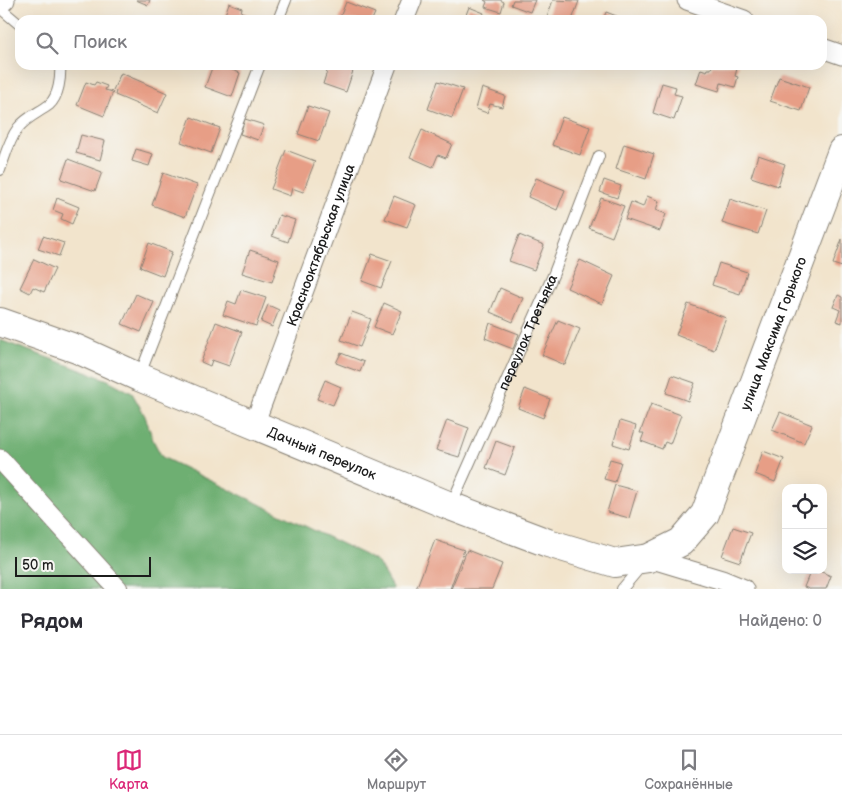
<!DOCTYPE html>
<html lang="ru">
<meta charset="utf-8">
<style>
body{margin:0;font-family:"Balsamiq Sans",sans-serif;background:#f2f2f3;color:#2b2b33}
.controls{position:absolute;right:15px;bottom:15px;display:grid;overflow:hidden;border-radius:10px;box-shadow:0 5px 20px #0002}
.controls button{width:45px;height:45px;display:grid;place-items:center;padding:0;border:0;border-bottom:1px solid #e1e1e2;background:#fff;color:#2b2b33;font:25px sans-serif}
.scale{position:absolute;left:15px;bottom:12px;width:136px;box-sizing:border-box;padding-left:5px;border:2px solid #1c1c1c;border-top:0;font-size:14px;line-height:18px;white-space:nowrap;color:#1c1c1c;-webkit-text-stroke:4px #f6f6f2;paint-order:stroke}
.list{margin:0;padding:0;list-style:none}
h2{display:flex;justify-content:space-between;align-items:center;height:65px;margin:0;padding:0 20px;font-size:21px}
h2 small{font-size:16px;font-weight:400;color:#7c7c81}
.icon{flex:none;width:28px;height:28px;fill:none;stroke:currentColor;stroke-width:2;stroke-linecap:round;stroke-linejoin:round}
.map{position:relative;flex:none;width:842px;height:589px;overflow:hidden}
.search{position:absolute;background:#fff;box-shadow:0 5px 20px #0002;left:15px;right:15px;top:15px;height:55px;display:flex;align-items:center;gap:12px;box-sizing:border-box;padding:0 18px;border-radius:15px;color:#7c7c81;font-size:19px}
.sheet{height:145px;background:#fff}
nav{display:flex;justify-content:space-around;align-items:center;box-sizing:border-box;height:70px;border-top:1px solid #e1e1e2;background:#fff;font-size:14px;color:#7c7c81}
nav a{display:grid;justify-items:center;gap:2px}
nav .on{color:#db2777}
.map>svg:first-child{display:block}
</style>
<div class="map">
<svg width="842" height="589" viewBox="0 0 842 589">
<rect width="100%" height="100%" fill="#f6f6f2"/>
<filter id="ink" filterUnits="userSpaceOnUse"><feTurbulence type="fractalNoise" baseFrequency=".02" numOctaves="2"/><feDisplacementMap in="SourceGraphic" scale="10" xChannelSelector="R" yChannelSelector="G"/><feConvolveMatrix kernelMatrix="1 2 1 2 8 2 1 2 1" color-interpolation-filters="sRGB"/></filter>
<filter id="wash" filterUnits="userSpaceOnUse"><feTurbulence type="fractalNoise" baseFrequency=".0096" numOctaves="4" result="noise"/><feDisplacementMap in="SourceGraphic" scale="20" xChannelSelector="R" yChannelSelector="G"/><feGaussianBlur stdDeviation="1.12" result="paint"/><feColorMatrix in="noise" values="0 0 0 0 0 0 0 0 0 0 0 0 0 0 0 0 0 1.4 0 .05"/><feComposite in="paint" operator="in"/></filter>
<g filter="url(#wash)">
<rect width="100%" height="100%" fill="#f2e4cc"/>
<path fill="#6eaf72" stroke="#456647" d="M0,340L108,380L132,393L145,416L153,440L162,457L365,555L378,563L393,589H0Z"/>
<g id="blocks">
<path fill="#e79e86" d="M136,0H150L148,5Z
M484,0H500L504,2L501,12L485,7L487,2Z
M513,0H535L530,12L511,5Z
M553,0L579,1L572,20H546Z
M346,2L375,13L372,20H339Z
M229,3L242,8L241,12L263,20H223Z
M469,7L484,13L481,20H464Z
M606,12L627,20H603Z
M213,65H219L240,73L232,97L205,87Z
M329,65H355L346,92L323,84Z
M712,65H738L735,76L738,77L735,87L721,83L719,91L696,84L701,69L707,71L708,69H711Z
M121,73L167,93L158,113L115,95L116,91L113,90Z
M779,77L809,87L801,111L770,101Z
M438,81L463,89L452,118L428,109Z
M86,82L94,85L96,82L107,86L105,90L113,92L104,116L77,105Z
M662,83L676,87L674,94L682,96L674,120L653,113Z
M482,88L505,96L502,107L490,104L487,113L476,109Z
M308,106L329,113L319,141L298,134Z
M191,117L220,128L211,153L181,142Z
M562,117L590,127L580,155L552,145Z
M245,119L264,125L258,140L240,134Z
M422,130L452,144L446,158L438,155L433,167L410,157Z
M81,135L105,141L100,160L76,153Z
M624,144L654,154L646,179L616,169Z
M136,149L153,154L149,166L132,161Z
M286,150L315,161L303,192L292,188L290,196L271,189Z
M758,155L785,164L778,186L751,177Z
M68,159L102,172L95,191L61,179Z
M163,173L197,185L185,217L152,205Z
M536,178L565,190L557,210L528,197Z
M604,180L621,186L617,198L600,192Z
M394,196L416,205L407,227L385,219Z
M647,196L659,201L656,210L666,214L660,231L625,219L631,202L643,207Z
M57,198L79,207L72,224L61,219L63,214L53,210Z
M601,198L624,206L612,237L589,228Z
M730,199L766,211L758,234L722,223Z
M279,215L295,220L288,242L272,236Z
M519,235L544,245L534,270L509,261Z
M43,236L64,243L59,256L38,249Z
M842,239V267L833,264Z
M149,243L172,252L163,276L140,267Z
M250,250L279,260L272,282L242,273Z
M372,254L392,261L381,288L362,281Z
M34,259L55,269L44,292L33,287L30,293L20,288Z
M580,260L614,276L602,304L567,288Z
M719,263L747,272L740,294L712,285Z
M500,288L523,298L513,322L490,312Z
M241,290L266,298L256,326L223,315L228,301L236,304Z
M136,294L154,302L141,332L122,324Z
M838,295L842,297V323L836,321L840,310L833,307Z
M384,303L402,311L392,334L374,327Z
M688,304L726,318L714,350L676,335Z
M268,305L279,310L272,327L261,322Z
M352,312L371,319L360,347L341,340Z
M558,320L580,329L565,365L542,355Z
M216,322L242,332L229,366L212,360L210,366L201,362Z
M490,323L519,334L513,349L485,338Z
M341,353L364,362L360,372L336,363Z
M672,375L695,383L688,401L666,393Z
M325,380L341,387L333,405L317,399Z
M525,389L550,399L543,418L518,408Z
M651,404L681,415L670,444L665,442L662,449L641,441L644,433H640Z
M780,412L812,425L804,443L772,430Z
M447,420L469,428L459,457L436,450Z
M620,421L636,426L629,449L613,444Z
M496,441L515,448L505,475L486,468Z
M763,451L784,459L775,482L755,474Z
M610,459L621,462L615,482L604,479Z
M615,485L637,491L629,518L607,512Z
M733,527L751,533L740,562L722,556Z
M435,540L464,550L450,589H416Z
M467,550L502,564L492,589H451Z
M811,570H817L831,576L826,589H809L804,587Z"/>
</g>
</g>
<g filter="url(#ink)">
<use href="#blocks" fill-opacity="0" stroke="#878074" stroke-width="1"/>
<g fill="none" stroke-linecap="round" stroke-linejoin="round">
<g stroke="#878074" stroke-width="12">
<g id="lane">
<path d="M0,8L20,25"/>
<path d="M278,20L286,0"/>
<path d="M0,170C5,156 9,140 18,128C27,117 38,113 49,105C59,96 61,77 60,65"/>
<path d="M139,377L260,65"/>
<path id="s1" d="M451,505L554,273L599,156"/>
<path d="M622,589L643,564"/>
</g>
</g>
<g stroke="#878074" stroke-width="21">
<g id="street">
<path d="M687,0L744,20"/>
<path d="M0,4L5,0"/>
<path d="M404,20L412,0"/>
<path d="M822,48L842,55"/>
<path id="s2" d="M254,425L387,65"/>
<path d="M0,459L118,589"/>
<path d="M649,558L722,580L744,589"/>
</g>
</g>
<g stroke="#878074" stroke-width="30">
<g id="secondary">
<path id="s3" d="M0,322L77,349L139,377L450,506L548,543L615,563L649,558L681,542L705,514L842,151"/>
</g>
</g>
<use href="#lane" stroke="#fff" stroke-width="10"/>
<use href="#street" stroke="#fff" stroke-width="19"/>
<use href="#secondary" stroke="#fff" stroke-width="28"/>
</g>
</g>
<g text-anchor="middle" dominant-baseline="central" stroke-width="4.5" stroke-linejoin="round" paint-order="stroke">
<g font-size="14" fill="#1c1c1c" stroke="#f6f6f2">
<text stroke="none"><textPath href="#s2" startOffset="192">Краснооктябрьская улица</textPath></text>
<text stroke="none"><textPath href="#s1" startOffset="189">переулок Третьяка</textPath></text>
<text stroke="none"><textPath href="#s3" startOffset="961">улица Максима Горького</textPath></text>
<text stroke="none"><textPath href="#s3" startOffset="348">Дачный переулок</textPath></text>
</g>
</g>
</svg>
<div class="controls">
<button><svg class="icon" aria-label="locate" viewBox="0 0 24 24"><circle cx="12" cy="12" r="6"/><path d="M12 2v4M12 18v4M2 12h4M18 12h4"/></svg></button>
<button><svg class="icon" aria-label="layers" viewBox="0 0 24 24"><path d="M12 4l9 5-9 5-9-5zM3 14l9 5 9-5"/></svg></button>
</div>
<div class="scale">50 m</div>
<div class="search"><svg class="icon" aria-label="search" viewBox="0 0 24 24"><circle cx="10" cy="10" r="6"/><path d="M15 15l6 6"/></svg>Поиск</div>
</div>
<section class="sheet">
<h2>Рядом<small>Найдено: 0</small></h2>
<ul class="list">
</ul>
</section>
<nav>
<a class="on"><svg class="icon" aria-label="map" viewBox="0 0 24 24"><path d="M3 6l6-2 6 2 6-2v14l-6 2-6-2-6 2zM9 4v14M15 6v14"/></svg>Карта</a>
<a><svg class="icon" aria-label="directions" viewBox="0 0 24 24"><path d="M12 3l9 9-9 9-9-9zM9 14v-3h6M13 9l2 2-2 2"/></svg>Маршрут</a>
<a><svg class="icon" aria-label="saved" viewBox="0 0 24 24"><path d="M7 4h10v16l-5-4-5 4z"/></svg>Сохранённые</a>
</nav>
